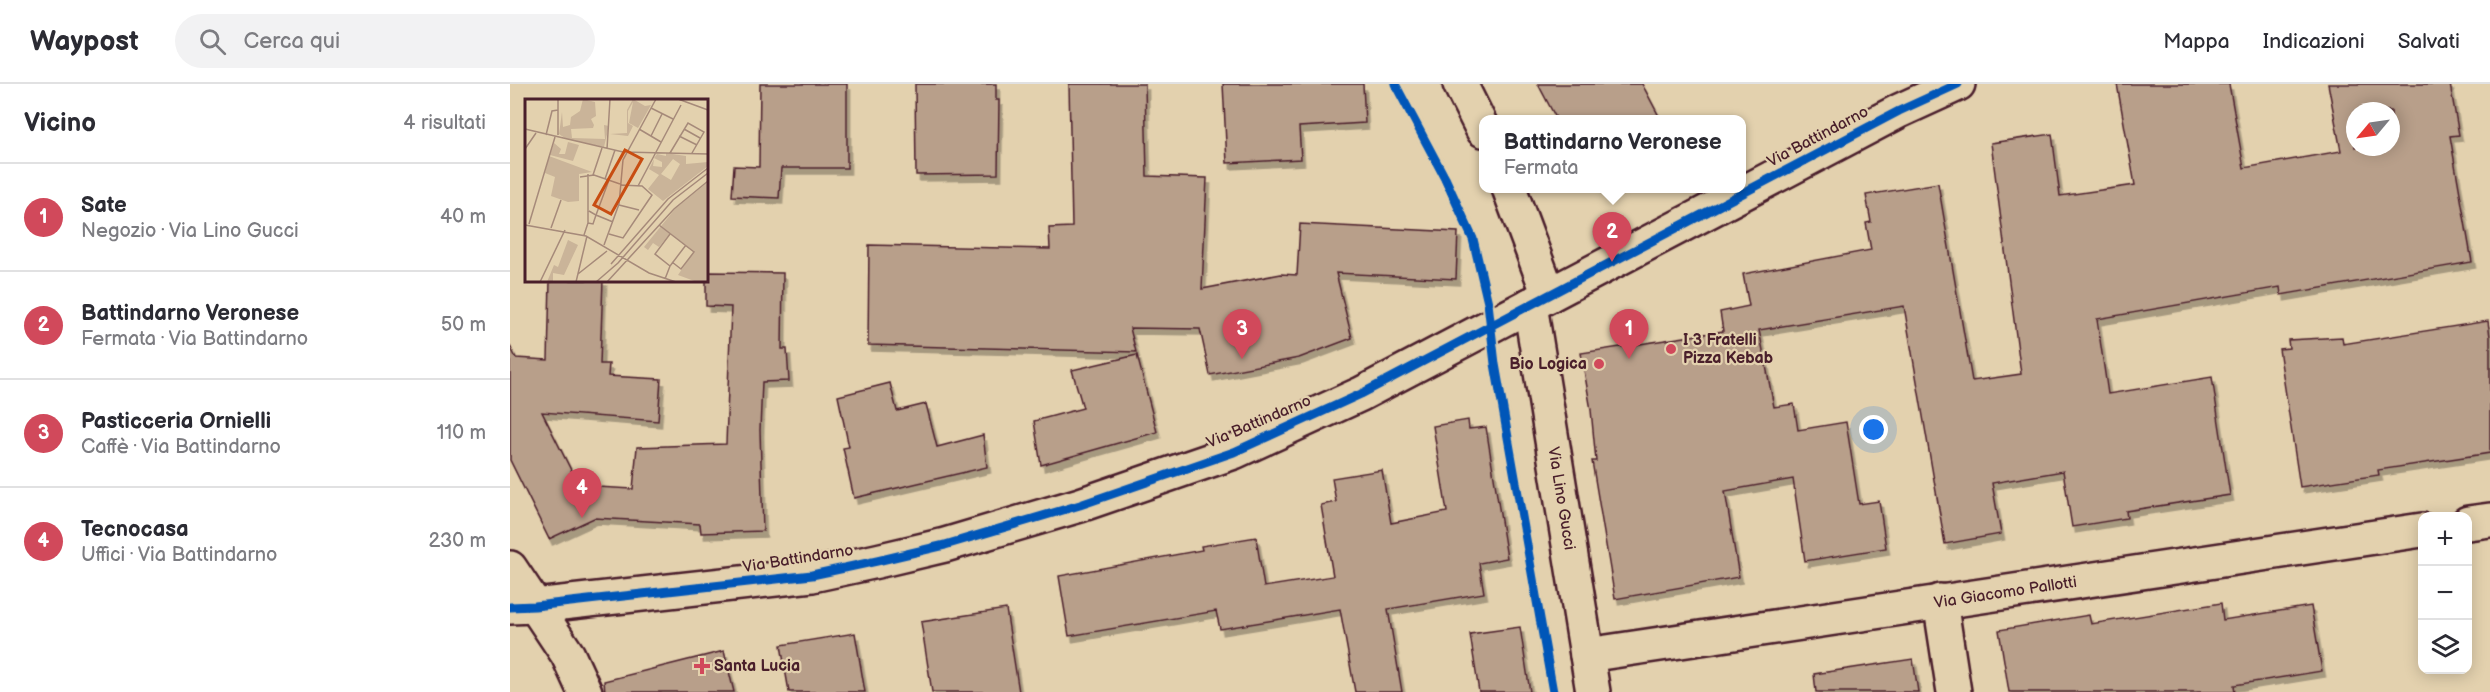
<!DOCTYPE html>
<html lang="it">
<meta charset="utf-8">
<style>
body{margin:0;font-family:"Balsamiq Sans",sans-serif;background:#f2f2f3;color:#2b2b33}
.controls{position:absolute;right:18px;bottom:18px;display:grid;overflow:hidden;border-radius:12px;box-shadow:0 3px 15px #0003}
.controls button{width:54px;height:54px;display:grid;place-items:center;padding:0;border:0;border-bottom:2px solid #e1e1e2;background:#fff;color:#2b2b33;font:30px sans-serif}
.compass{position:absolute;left:1836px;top:18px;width:54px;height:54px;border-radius:50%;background:#fff;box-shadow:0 3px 15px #0003;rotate:241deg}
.you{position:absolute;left:1364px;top:346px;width:21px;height:21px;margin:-15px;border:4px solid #fff;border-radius:50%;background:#1a73e8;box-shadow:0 0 0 9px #1a73e833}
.badge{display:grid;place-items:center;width:39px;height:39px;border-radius:50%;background:#d1495b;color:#fff;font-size:20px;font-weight:700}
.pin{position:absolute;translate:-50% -50px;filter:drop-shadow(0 2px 3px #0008)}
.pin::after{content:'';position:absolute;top:32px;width:21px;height:18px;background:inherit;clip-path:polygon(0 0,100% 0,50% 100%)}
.popup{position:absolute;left:969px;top:31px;width:267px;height:78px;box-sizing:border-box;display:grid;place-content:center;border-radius:12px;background:#fff;filter:drop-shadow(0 2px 4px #0005);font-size:20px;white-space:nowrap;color:#7c7c81}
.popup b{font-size:22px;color:#2b2b33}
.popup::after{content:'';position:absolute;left:50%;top:100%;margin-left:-12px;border:12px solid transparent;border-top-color:#fff}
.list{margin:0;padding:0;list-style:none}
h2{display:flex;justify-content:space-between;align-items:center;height:78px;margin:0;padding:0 24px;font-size:26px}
h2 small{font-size:20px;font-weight:400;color:#7c7c81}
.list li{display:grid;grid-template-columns:39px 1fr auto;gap:18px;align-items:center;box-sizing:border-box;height:108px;padding:0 24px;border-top:2px solid #e1e1e2}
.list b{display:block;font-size:22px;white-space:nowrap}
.list p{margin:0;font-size:20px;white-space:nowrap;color:#7c7c81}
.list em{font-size:20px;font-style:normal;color:#7c7c81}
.icon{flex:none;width:33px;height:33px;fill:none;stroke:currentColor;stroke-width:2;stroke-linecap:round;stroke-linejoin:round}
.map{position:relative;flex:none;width:1980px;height:608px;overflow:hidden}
header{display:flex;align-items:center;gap:36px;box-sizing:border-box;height:84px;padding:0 30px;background:#fff;border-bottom:2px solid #e1e1e2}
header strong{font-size:28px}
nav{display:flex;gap:33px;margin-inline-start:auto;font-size:21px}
.search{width:420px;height:54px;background:#f2f2f3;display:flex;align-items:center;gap:15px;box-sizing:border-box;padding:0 21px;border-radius:33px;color:#7c7c81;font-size:22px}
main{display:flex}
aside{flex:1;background:#fff}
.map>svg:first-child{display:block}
</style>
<header>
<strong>Waypost</strong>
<div class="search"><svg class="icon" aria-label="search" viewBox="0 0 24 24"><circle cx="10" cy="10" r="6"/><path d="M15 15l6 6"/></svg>Cerca qui</div>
<nav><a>Mappa</a><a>Indicazioni</a><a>Salvati</a></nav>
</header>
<main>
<aside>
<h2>Vicino<small>4 risultati</small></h2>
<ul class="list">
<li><span class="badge">1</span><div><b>Sate</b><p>Negozio · Via Lino Gucci</p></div><em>40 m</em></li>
<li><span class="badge">2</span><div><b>Battindarno Veronese</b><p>Fermata · Via Battindarno</p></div><em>50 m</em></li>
<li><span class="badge">3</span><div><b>Pasticceria Ornielli</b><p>Caffè · Via Battindarno</p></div><em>110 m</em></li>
<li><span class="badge">4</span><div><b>Tecnocasa</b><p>Uffici · Via Battindarno</p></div><em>230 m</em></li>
</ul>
</aside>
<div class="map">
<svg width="1980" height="608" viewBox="0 0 1980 608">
<defs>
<filter id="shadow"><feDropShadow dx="3.5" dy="6" stdDeviation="0" flood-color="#0004"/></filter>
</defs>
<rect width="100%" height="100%" fill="#e3d1ae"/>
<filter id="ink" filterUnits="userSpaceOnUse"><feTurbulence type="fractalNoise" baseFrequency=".0167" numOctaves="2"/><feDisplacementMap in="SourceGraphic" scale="12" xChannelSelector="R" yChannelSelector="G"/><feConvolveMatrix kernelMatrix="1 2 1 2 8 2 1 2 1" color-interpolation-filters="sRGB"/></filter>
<g filter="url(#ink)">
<path fill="#b89f8a" stroke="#4a1f2b" stroke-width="1.5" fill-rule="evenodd" filter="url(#shadow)" d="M250,0H337V84H271L269,114L222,112L224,82L249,83Z
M405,0H486V16H489L488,90L406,91Z
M559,0H635L637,92L697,94L692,205L771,190L787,191L790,140L948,148L946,195L826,189L842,254L789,274L700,291L690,245L620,244L626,268L358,261L359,161L540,165L539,144L562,143Z
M713,0H853L855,39L789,43L791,75L717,79Z
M1028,0H1132L1151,36H1047Z
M1607,0H1719L1734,84L1831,67L1818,0H1940L1949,51L1940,52L1962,178L1771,211L1770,203L1587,235L1598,310L1702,293L1720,411L1616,427L1617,434L1562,443L1553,387L1482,399L1491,450L1435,460L1394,222L1249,246L1264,323L1284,320L1288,346L1336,338L1349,420L1369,417L1376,464L1295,477L1283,395L1215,407L1229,493L1105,515L1082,377H1086L1081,326L1071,269L1213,247L1210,228L1239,222L1233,190L1361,166L1356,139L1361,138L1356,111L1428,99L1462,297L1511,290L1481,59L1542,50L1550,112L1625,101ZM1845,27H1881V63H1845Z
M196,188L273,189L272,265H277L279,297L252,298L250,346L253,447L191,449L190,440L84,434L39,455L0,376V262L6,274L38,276L40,196H93L90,280H99L98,292L151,295L148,337L32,328L69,402L123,405L127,363L216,360L221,223L196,222Z
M1978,237L1980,253V369L1868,386L1869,391L1790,403L1769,265L1779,264L1778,256L1832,253L1833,260Z
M627,271L647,348L531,381L524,337L573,324L562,286Z
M380,299L387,327L416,320L427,363L473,351L477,383L344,414L333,364L339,363L328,312Z
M958,336L959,345L976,343L997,474L969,479L974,509L878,525L892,608H845L830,525L710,545L706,527L559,552L549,492L692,466L691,462L746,453L754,503L823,492L811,421L826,418L822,394L872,386L881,439L937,428L923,342Z
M1711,519L1713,536L1801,522L1812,587L1724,601L1725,608H1499L1489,546L1579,531L1581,540Z
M496,525L509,608H422L411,538Z
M1010,543L1020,608H969L960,550Z
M345,549L355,608H279L271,561Z
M214,567L224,608H95L94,597Z
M1403,575L1408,608H1306L1304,590Z"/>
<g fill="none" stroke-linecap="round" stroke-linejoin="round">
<g stroke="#4a1f2b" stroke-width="38">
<g id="minor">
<path d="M950,0L973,46"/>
<path d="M999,104L1039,211"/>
<path id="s1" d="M1020,221L1083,608"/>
<path d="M1958,439L1980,436"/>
<path d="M0,484L58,571L75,608"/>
<path d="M1430,517L1444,608"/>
<path d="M0,523L25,522L302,491L367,477L435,461L570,421L724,368L851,310L1389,27L1448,0"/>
<path id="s2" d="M1077,571L1912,446"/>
</g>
</g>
<use href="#minor" stroke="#e3d1ae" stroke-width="33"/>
<g stroke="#e3d1ae" stroke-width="13">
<path id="cycleway" d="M885,0L935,94L963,155L978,219L985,280L1043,608
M0,523L25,522L302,491L367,477L435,461L570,421L724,368L851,310L1389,27L1448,0"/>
</g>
<use href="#cycleway" stroke="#0057b8" stroke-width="9"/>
</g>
</g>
<g fill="#d1495b" stroke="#e3d1ae" stroke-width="2">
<circle cx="1161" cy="265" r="6"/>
<circle cx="1089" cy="280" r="6"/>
<path d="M189 573h6v6h6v6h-6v6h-6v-6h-6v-6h6z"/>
</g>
<g text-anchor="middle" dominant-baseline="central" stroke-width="4.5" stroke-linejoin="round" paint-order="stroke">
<g font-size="16" fill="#4a1f2b" stroke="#e3d1ae">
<text transform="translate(1308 53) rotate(-28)">Via Battindarno</text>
<text transform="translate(749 338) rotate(-23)">Via Battindarno</text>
<text stroke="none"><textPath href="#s1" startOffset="196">Via Lino Gucci</textPath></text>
<text transform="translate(288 475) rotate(-9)">Via Battindarno</text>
<text stroke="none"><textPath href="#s2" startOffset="423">Via Giacomo Pallotti</textPath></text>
</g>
<g font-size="16" font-weight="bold" fill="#4a1f2b" stroke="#e3d1ae" text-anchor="start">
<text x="1173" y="256">I 3 Fratelli<tspan x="1173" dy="18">Pizza Kebab</tspan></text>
<text x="1077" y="280" text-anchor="end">Bio Logica</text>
<text x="204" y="582">Santa Lucia</text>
</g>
</g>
<g transform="translate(15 15)">
<rect width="183" height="183" fill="#e3d1ae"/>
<path d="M58,0L70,3L71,17L66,20L69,26L68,29L46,30L47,39L80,40L79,26L84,27L79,48L41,40L34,35L37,13L38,28L45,26L46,18L55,12ZM108,0L120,7L126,6L113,29L104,24L108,3L103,12V24L108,27L103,37L85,35L102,34V11ZM43,43L54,46L48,62L25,56L29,44L36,50L34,55H40ZM141,54L161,57V65L183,63V67L138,102L123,90L134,76L124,70L129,60L128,67L137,68V63L129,59L132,55L141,57ZM148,60L155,65L146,81L136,75ZM24,57L67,73L54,75V102L43,103L26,97L30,78L20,74ZM183,83V183H172L153,176L169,152L145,134L134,148L128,144L123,151L119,148L150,110ZM43,141L53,146L39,176L28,174V183H22L29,166L33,168Z" fill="#cab499" fill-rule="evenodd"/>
<path fill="none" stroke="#a68a7a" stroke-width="1.5" d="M33,0V36M153,0L183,11M126,9L148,20M0,30L98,53L183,55M114,30L136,43M159,30L175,39M21,36L27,12L33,11M126,37L137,15M154,37L172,46M0,50L11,34M82,50L85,0M145,54L163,24L179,33L167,54M68,76L77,49M55,78L69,76L95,85M80,80L90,51M84,81L71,116L88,123M113,87L156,6M94,106L114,111M63,124L68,125L71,116L64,112M4,125L30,38M0,126L61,137L124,174L151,183M134,126L169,153L156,170L147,163M26,129L36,101M84,135L98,139L127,96L117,87L95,86M59,136L63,124V75M79,146L94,105L98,61L131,0M86,165L143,100L183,69M145,167L130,155L145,135M53,175L82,152M140,180L145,167L161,146M15,183L40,131M51,183L62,137M71,183L93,164L148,101L183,74M82,183L149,110L183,82"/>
<path fill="#c84d12" fill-opacity="0.15" stroke="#c84d12" stroke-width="3" d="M100,51L117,60L86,115L69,106Z"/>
<rect width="183" height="183" fill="none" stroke="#4a1f2b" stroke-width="3"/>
</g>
</svg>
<div class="controls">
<button>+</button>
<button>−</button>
<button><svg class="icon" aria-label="layers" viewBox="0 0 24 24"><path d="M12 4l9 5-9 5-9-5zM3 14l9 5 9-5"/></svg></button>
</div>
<svg class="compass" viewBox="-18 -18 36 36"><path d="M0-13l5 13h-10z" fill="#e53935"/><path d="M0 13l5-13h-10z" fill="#7c7c81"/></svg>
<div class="you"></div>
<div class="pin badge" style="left:1119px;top:275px">1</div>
<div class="pin badge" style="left:1102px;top:178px">2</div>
<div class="popup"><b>Battindarno Veronese</b>Fermata</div>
<div class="pin badge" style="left:732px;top:275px">3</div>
<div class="pin badge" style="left:72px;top:434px">4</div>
</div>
</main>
